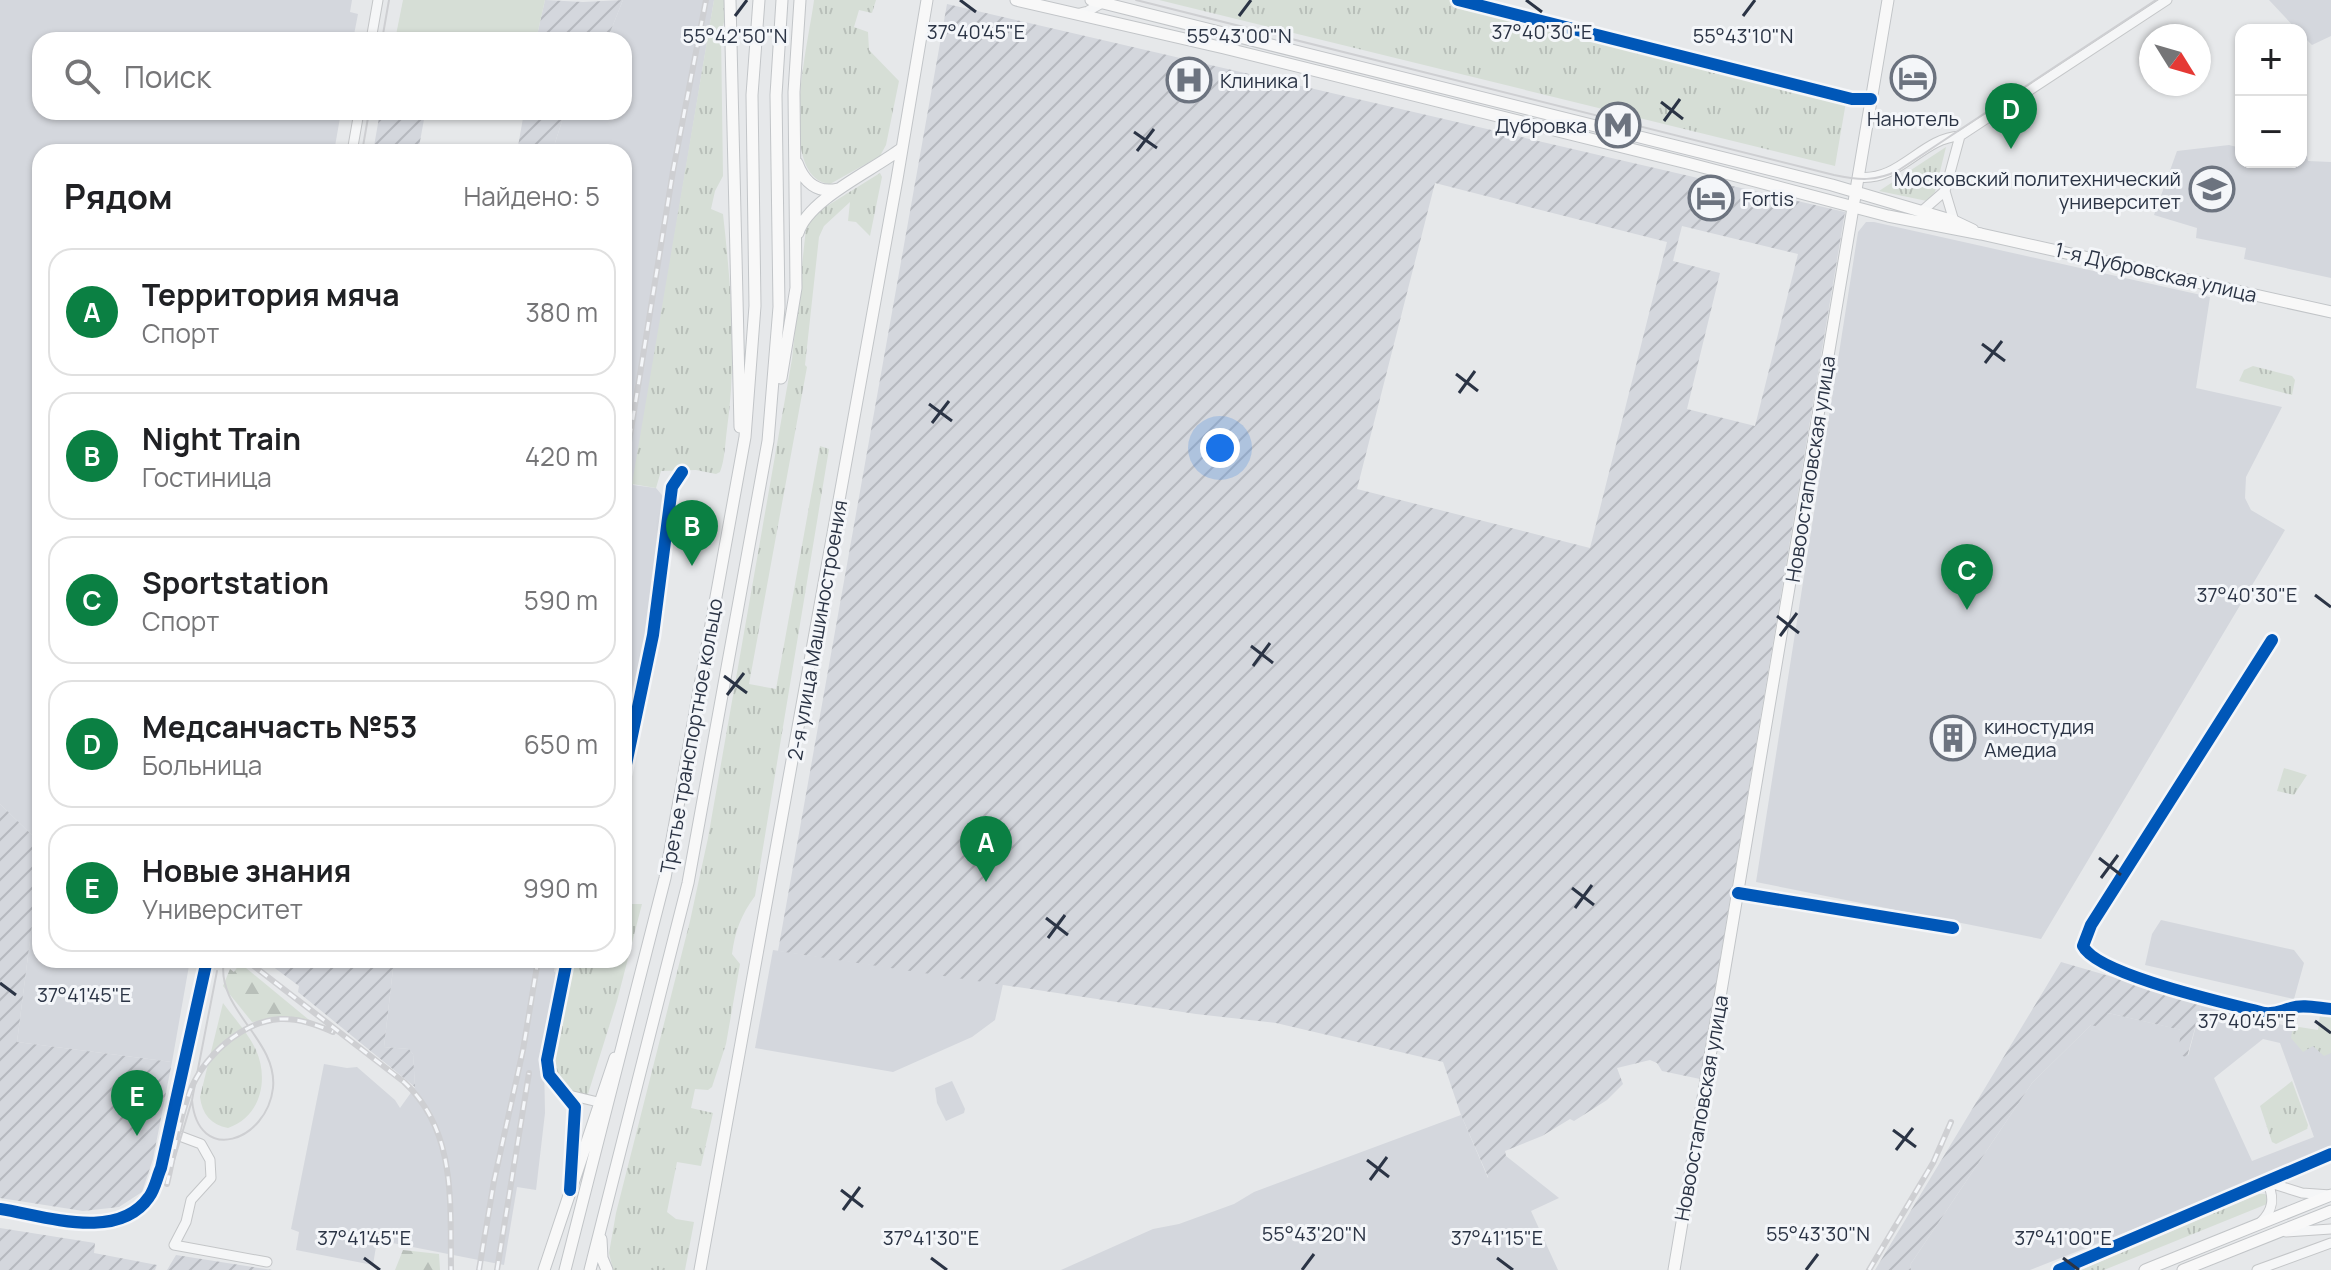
<!DOCTYPE html>
<html lang="ru">
<meta charset="utf-8">
<style>
body{margin:0;font-family:Manrope,sans-serif;background:#f2f2f2;color:#202124}
.controls{position:absolute;right:24px;top:24px;display:grid;overflow:hidden;border-radius:16px;box-shadow:0 2px 6px #0004}
.controls button{width:72px;height:72px;display:grid;place-items:center;padding:0;border:0;border-bottom:2px solid #e0e0e0;background:#fff;color:#202124;font:40px sans-serif}
.compass{position:absolute;left:2139px;top:24px;width:72px;height:72px;border-radius:50%;background:#fff;box-shadow:0 2px 6px #0004;rotate:127deg}
.you{position:absolute;left:1220px;top:448px;width:28px;height:28px;margin:-20px;border:6px solid #fff;border-radius:50%;background:#1a73e8;box-shadow:0 0 0 12px #1a73e833}
.badge{display:grid;place-items:center;width:52px;height:52px;border-radius:50%;background:#0b8043;color:#fff;font-size:26px;font-weight:700}
.pin{position:absolute;translate:-50% -66px;filter:drop-shadow(0 2px 4px #0008)}
.pin::after{content:'';position:absolute;top:42px;width:28px;height:24px;background:inherit;clip-path:polygon(0 0,100% 0,50% 100%)}
.list{margin:0;padding:0;list-style:none}
h2{display:flex;justify-content:space-between;align-items:center;height:104px;margin:0;padding:0 32px;font-size:34px}
h2 small{font-size:26px;font-weight:400;color:#757577}
.list li{display:grid;grid-template-columns:52px 1fr auto;gap:24px;align-items:center;box-sizing:border-box;height:128px;margin:0 16px 16px;padding:0 16px;border:2px solid #e0e0e0;border-radius:24px}
.list b{display:block;font-size:30px;white-space:nowrap}
.list p{margin:0;font-size:26px;white-space:nowrap;color:#757577}
.list em{font-size:26px;font-style:normal;color:#757577}
.icon{flex:none;width:44px;height:44px;fill:none;stroke:currentColor;stroke-width:2;stroke-linecap:round;stroke-linejoin:round}
.map{position:relative;flex:none;width:2331px;height:1270px;overflow:hidden}
.search{position:absolute;background:#fff;box-shadow:0 2px 6px #0004;left:32px;top:32px;width:600px;height:88px;display:flex;align-items:center;gap:20px;box-sizing:border-box;padding:0 28px;border-radius:24px;color:#757577;font-size:30px}
.panel{position:absolute;background:#fff;box-shadow:0 2px 6px #0004;left:32px;top:144px;width:600px;height:824px;border-radius:24px}
.map>svg:first-child{display:block}
</style>
<div class="map">
<svg width="2331" height="1270" viewBox="0 0 2331 1270">
<defs>
<pattern id="industrial-furrows" width="10" height="10" patternUnits="userSpaceOnUse" patternTransform="scale(2)"><rect width="10" height="10" fill="#d4d7dd"/><path d="M-1 1l2-2M0 10L10 0M9 11l2-2" fill="none" stroke="#b6b9bf"/></pattern>
<pattern id="grass-tufts" width="24" height="20" patternUnits="userSpaceOnUse" patternTransform="scale(2)"><rect width="24" height="20" fill="#d6ded6"/><path d="M3 7l-1-3M5 7V3M7 7l1-3M15 17l-1-3M17 17v-4M19 17l1-3" fill="none" stroke="#b8bfb9"/></pattern>
<pattern id="forest-firs" width="22" height="20" patternUnits="userSpaceOnUse" patternTransform="scale(2)"><rect width="22" height="20" fill="#d6ded6"/><path d="M5 1l3.5 6h-7zM16 11l3.5 6h-7z" fill="#b8bfb9"/></pattern>
</defs>
<rect width="100%" height="100%" fill="#e6e8ea"/>
<path fill="#d4d7dd" fill-rule="evenodd" d="M0,0H352L350,12L358,14L353,40H40V112H341L334,152H40V843L0,804Z
M623,0H714L633,485L656,488L667,501L650,632L624,767V152H552L565,112H624V40H607Z
M2269,0H2331V36L2312,45L2301,34V30H2297Z
M2229,145L2241,148V162H2301V156H2307L2308,161L2331,162V278L2244,259L2246,248L2196,238L2197,228L2154,215L2177,151Z
M1866,222H1874L2210,297L2196,388L2282,407L2246,477L2245,498L2251,510L2285,530L2041,939L1756,882L1858,232Z
M40,862V960H190L172,1062L17,1042Z
M2161,920L2294,950L2304,963L2294,999L2145,965L2152,934Z
M773,950L1003,984L995,1020L972,1037L893,1072L755,1048Z
M394,960H556L554,971L560,978L544,1061L545,1113L536,1190L517,1187L504,1265L377,1240L373,1265L296,1250L299,1232L291,1229L324,1064L347,1068L357,1067L395,1100L400,1108L415,1087L413,1054L409,1049L384,1047Z
M2202,1003L2315,1034L2331,1028V1151L2030,1270H1911L1910,1265L2032,1083L2091,1025L2108,1013L2182,1030L2188,1056ZM2263,1039L2280,1043L2314,1137L2252,1161L2214,1078Z
M952,1081L965,1109L964,1113L946,1121L937,1103L935,1088Z
M1461,1115L1488,1178L1506,1156L1559,1198L1531,1211L1558,1270H1061L1153,1229L1179,1224L1234,1204L1254,1192Z"/>
<path fill="url(#industrial-furrows)" fill-rule="evenodd" d="M545,0L583,2L623,0L607,40H536Z
M947,4L1845,212L1700,1079L1662,1071L1657,1063L1650,1060L1617,1068L1623,1084L1607,1100L1574,1121L1570,1119L1542,1136L1505,1151L1506,1156L1489,1179L1461,1115L1443,1062L1276,1023L1196,1014L778,951ZM1435,183L1667,242L1590,548L1357,489ZM1682,226L1798,254L1755,426L1687,409L1720,273L1673,261Z
M380,112L425,114L418,152H373Z
M520,112H565L552,152H517L523,118L519,116Z
M0,804L40,843V862L17,1042L172,1062L153,1159L142,1192L119,1207L83,1211L0,1198Z
M264,960H394L384,1047L409,1049L413,1054L415,1087L298,992L299,986Z
M2061,962L2202,1003L2187,1057L2178,1055L2181,1030L2108,1013L2103,1028L2091,1025L2032,1083L1910,1265L1911,1270H1875Z
M0,1228L95,1243L94,1253L157,1265L155,1270H0Z
M176,1255L266,1269L272,1270H167Z"/>
<path fill="url(#grass-tufts)" d="M714,0H730L721,33L723,176L715,191L711,209L723,214C731,285 737,358 727,429C725,444 725,459 720,472L716,474L696,470L661,471L656,488L632,484Z
M814,0H876L872,13L859,10L854,27L868,32L869,50L899,81L886,145L880,156L830,184C774,178 810,36 814,0Z
M1159,0H1450L1846,102L1835,166Z
M1946,147L1935,192L1927,201L1879,191Z
M880,173L882,177L870,236L856,222L848,221L850,202L824,226L819,237L805,365L807,367L749,684L776,689L820,446L829,449L755,896C741,915 735,931 732,954L740,964L726,1044L712,1087L708,1090L695,1089L691,1108L713,1113L701,1166L677,1162L667,1212L676,1219L694,1222L685,1270H613L609,1253L616,1213L690,921L708,838L792,359L806,228L819,211Z
M2253,366L2292,376L2295,380L2292,395L2239,381L2244,370Z
M2284,768L2307,775L2294,795L2277,791Z
M624,898L630,904H642L617,1001L588,1094L583,1095L568,1091L554,1078L550,1060L570,960H624Z
M223,1003C234,1018 248,1033 256,1050C269,1079 261,1117 228,1128C211,1125 202,1114 200,1097Z
M2320,1015H2331V1053L2324,1056L2313,1046L2303,1052L2291,1038L2293,1026L2318,1030Z
M2292,1081L2308,1125L2307,1129L2276,1144L2272,1142L2260,1106Z
M2259,1194H2265L2269,1197L2267,1204L2104,1270H2081Z"/>
<path fill="url(#forest-firs)" d="M240,963L314,1024L280,1019L252,1022L223,986L230,969L234,972Z
M403,1250L439,1254L440,1270H395Z"/>
<path fill="#d6ded6" d="M403,0H545L536,40H395Z"/>
<g fill="none" stroke-linecap="round" stroke-linejoin="round">
<g stroke="#c4c6c8" stroke-width="11">
<path id="minor" d="M1458,0L1852,99H1871
M1076,14L1088,11L1102,3
M371,40L378,0
M352,152L359,112
M1858,177C1900,182 1921,138 1960,136L2167,0
M1945,191L1954,221
M1922,211L1945,191L1960,136
M2272,640L2091,925L2083,946C2097,975 2230,1004 2265,1013C2277,1014 2280,1011 2291,1008C2303,1004 2318,1008 2331,1009
M624,774L653,635L672,487L682,472
M1738,893L1953,928
M567,960L547,1060L549,1075L575,1107L571,1181
M569,1095L598,1102
M169,1132L201,1144L210,1160L211,1178L191,1200L186,1222L174,1245L267,1262
M2267,1182L2302,1193L2331,1195
M0,1209C45,1216 118,1242 149,1197C155,1189 157,1177 161,1168L207,960
M2261,1222C2273,1210 2275,1198 2267,1182
M2286,1232L2331,1229
M2059,1270L2331,1154
M2257,1270L2331,1243"/>
</g>
<g stroke="#c2c5c8" stroke-width="13">
<path id="major" d="M730,0L740,427
M1016,0L1224,48L1687,163L1888,216L1981,234L2331,312
M1091,0L1832,185L1954,221L1973,230
M797,163C804,182 817,194 838,189
M798,233C808,199 874,170 902,148
M781,378L796,288L794,92L800,0
M601,1239L602,1258L607,1270
M544,1270L615,1058
M565,1270L665,878L745,437L755,306L752,95L759,0
M590,1270L688,883L768,441L779,307L776,95L782,0
M700,1270L897,179L927,0
M1674,1270L1888,0
M2145,1270L2331,1195
M2183,1270L2331,1211"/>
</g>
<use href="#minor" stroke="#f5f6f7" stroke-width="9"/>
<use href="#major" stroke="#f8f8f8" stroke-width="11"/>
<path stroke="#cecfd2" stroke-width="2" d="M1136,0L1834,175C1858,180 1876,182 1899,170L2156,0
M382,40L389,0
M362,152L369,112
M192,1100C198,1166 267,1141 273,1088C278,1039 215,1010 224,960
M167,1184L192,1100L217,971"/>
<g stroke="#cecfd2" stroke-width="6">
<path id="rail" d="M624,473L673,171L706,0
M246,960L404,1082C457,1131 450,1204 451,1270
M167,1184C174,1155 178,1123 189,1094C202,1058 240,1022 280,1019C297,1018 318,1025 333,1032
M479,1270L494,1181L523,1050L538,960
M497,1270L529,1073
M1869,1270L1933,1163L1951,1122"/>
</g>
<use href="#rail" stroke="#f4f6f9" stroke-width="3" stroke-dasharray="9" stroke-linecap="butt"/>
<g stroke="#f4f6f9" stroke-width="17">
<path id="cycleway" d="M1458,0L1852,99H1871
M2272,640L2091,925L2083,946C2097,975 2230,1004 2265,1013C2277,1014 2280,1011 2291,1008C2303,1004 2318,1008 2331,1009
M624,774L653,635L672,487L682,472
M1738,893L1953,928
M567,960L547,1060L549,1075L575,1107L570,1190
M0,1209C45,1216 118,1242 149,1197C155,1189 157,1177 161,1168L207,960
M2059,1270L2331,1154"/>
</g>
<use href="#cycleway" stroke="#0057b8" stroke-width="12"/>
</g>
<path fill="none" stroke="#2b3445" stroke-width="3" d="M960,0L976,12M1526,0L1542,12M735,16L747,0M1239,16L1251,0M1743,16L1755,0M1661,102L1683,119M1664,121L1680,99M1134,132L1157,148M1137,151L1154,129M1982,344L2005,361M1985,363L2002,341M1456,374L1478,391M1459,393L1475,371M929,404L952,421M932,423L949,401M2315,595L2331,607M1777,616L1799,633M1780,636L1797,613M1251,646L1273,663M1253,666L1270,643M724,676L747,693M727,695L744,673M2099,858L2121,875M2101,878L2118,855M1572,888L1594,905M1575,908L1592,885M1046,918L1068,935M1048,938L1065,915M0,983L16,995M2315,1021L2331,1033M1893,1130L1916,1147M1896,1150L1913,1128M1367,1160L1389,1177M1370,1180L1387,1157M841,1190L863,1207M843,1210L860,1187M364,1258L380,1270M931,1258L947,1270M1497,1258L1513,1270M2063,1258L2079,1270M1302,1270L1314,1254M1806,1270L1818,1254"/>
<defs>
<g id="hotel-ring" transform="scale(2.3)"><circle r="9.5" fill="#f4f6f9" stroke="#6c737f" stroke-width="1.5"/><path d="M-6-4.5h1.5V1H6V5H4.5V3h-9V5H-6ZM-4 0a1.8 1.8 0 1 1 3.6 0ZM.5 0V-2.5h3Q6-2.5 6 0Z" fill="#6c737f"/></g>
<g id="hospital-ring" transform="scale(2.3)"><circle r="9.5" fill="#f4f6f9" stroke="#6c737f" stroke-width="1.5"/><path d="M-5-5h3v3.5h4V-5h3V5h-3V1.5h-4V5h-3Z" fill="#6c737f"/></g>
<g id="metro-ring" transform="scale(2.3)"><circle r="9.5" fill="#f4f6f9" stroke="#6c737f" stroke-width="1.5"/><path d="M-5.5 5V-5H-3L0 0L3-5H5.5V5H3V-.5L0 4L-3-.5V5Z" fill="#6c737f"/></g>
<g id="university-ring" transform="scale(2.3)"><circle r="9.5" fill="#f4f6f9" stroke="#6c737f" stroke-width="1.5"/><path d="M0-5L7-2L0 1L-7-2ZM-4 1L0 2.5L4 1V4Q0 6-4 4Z" fill="#6c737f"/></g>
<g id="building-ring" transform="scale(2.3)"><circle r="9.5" fill="#f4f6f9" stroke="#6c737f" stroke-width="1.5"/><path d="M-4-6H4V6H1V3H-1V6H-4ZM-2.5-4.3h1.7v1.8h-1.7ZM.8-4.3h1.7v1.8H.8ZM-2.5-1h1.7V.8h-1.7ZM.8-1h1.7V.8H.8Z" fill="#6c737f"/></g>
</defs>
<g fill-rule="evenodd">
<use href="#hotel-ring" x="1913" y="78"/>
<use href="#hospital-ring" x="1189" y="80"/>
<use href="#metro-ring" x="1618" y="125"/>
<use href="#university-ring" x="2212" y="189"/>
<use href="#hotel-ring" x="1711" y="198"/>
<use href="#building-ring" x="1953" y="738"/>
</g>
<g text-anchor="middle" dominant-baseline="central" stroke-width="6" stroke-linejoin="round" paint-order="stroke">
<g font-size="20" fill="#2b3445" stroke="#f4f6f9" text-anchor="start">
<text x="1220" y="80">Клиника 1</text>
<text x="1913" y="118" text-anchor="middle">Нанотель</text>
<text x="1587" y="125" text-anchor="end">Дубровка</text>
<text x="2181" y="178" text-anchor="end">Московский политехнический<tspan x="2181" dy="23">университет</tspan></text>
<text x="1742" y="198">Fortis</text>
<text x="1984" y="726">киностудия<tspan x="1984" dy="23">Амедиа</tspan></text>
</g>
<g font-size="20" fill="#2b3445" stroke="#f4f6f9">
<text transform="translate(2156 272) rotate(13)">1-я Дубровская улица</text>
<text transform="translate(1810 469) rotate(-81)">Новоостаповская улица</text>
<text transform="translate(817 630) rotate(-80)">2-я улица Машиностроения</text>
<text transform="translate(691 736) rotate(-80)">Третье транспортное кольцо</text>
<text transform="translate(1701 1108) rotate(-80)">Новоостаповская улица</text>
</g>
</g>
<g font-size="20" text-anchor="middle" fill="#2b3445" stroke="#f4f6f9" stroke-width="6" stroke-linejoin="round" paint-order="stroke">
<text x="976" y="39">37°40'45"E</text>
<text x="1542" y="39">37°40'30"E</text>
<text x="735" y="43">55°42'50"N</text>
<text x="1239" y="43">55°43'00"N</text>
<text x="1743" y="43">55°43'10"N</text>
<text x="2247" y="602">37°40'30"E</text>
<text x="84" y="1002">37°41'45"E</text>
<text x="2247" y="1028">37°40'45"E</text>
<text x="1314" y="1241">55°43'20"N</text>
<text x="1818" y="1241">55°43'30"N</text>
<text x="364" y="1245">37°41'45"E</text>
<text x="931" y="1245">37°41'30"E</text>
<text x="1497" y="1245">37°41'15"E</text>
<text x="2063" y="1245">37°41'00"E</text>
</g>
</svg>
<div class="controls">
<button>+</button>
<button>−</button>
</div>
<svg class="compass" viewBox="-18 -18 36 36"><path d="M0-13l5 13h-10z" fill="#e53935"/><path d="M0 13l5-13h-10z" fill="#757577"/></svg>
<div class="you"></div>
<div class="pin badge" style="left:986px;top:882px">A</div>
<div class="pin badge" style="left:692px;top:566px">B</div>
<div class="pin badge" style="left:1967px;top:610px">C</div>
<div class="pin badge" style="left:2011px;top:149px">D</div>
<div class="pin badge" style="left:137px;top:1136px">E</div>
<div class="search"><svg class="icon" aria-label="search" viewBox="0 0 24 24"><circle cx="10" cy="10" r="6"/><path d="M15 15l6 6"/></svg>Поиск</div>
<section class="panel">
<h2>Рядом<small>Найдено: 5</small></h2>
<ul class="list">
<li><span class="badge">A</span><div><b>Территория мяча</b><p>Спорт</p></div><em>380 m</em></li>
<li><span class="badge">B</span><div><b>Night Train</b><p>Гостиница</p></div><em>420 m</em></li>
<li><span class="badge">C</span><div><b>Sportstation</b><p>Спорт</p></div><em>590 m</em></li>
<li><span class="badge">D</span><div><b>Медсанчасть №53</b><p>Больница</p></div><em>650 m</em></li>
<li><span class="badge">E</span><div><b>Новые знания</b><p>Университет</p></div><em>990 m</em></li>
</ul>
</section>
</div>
